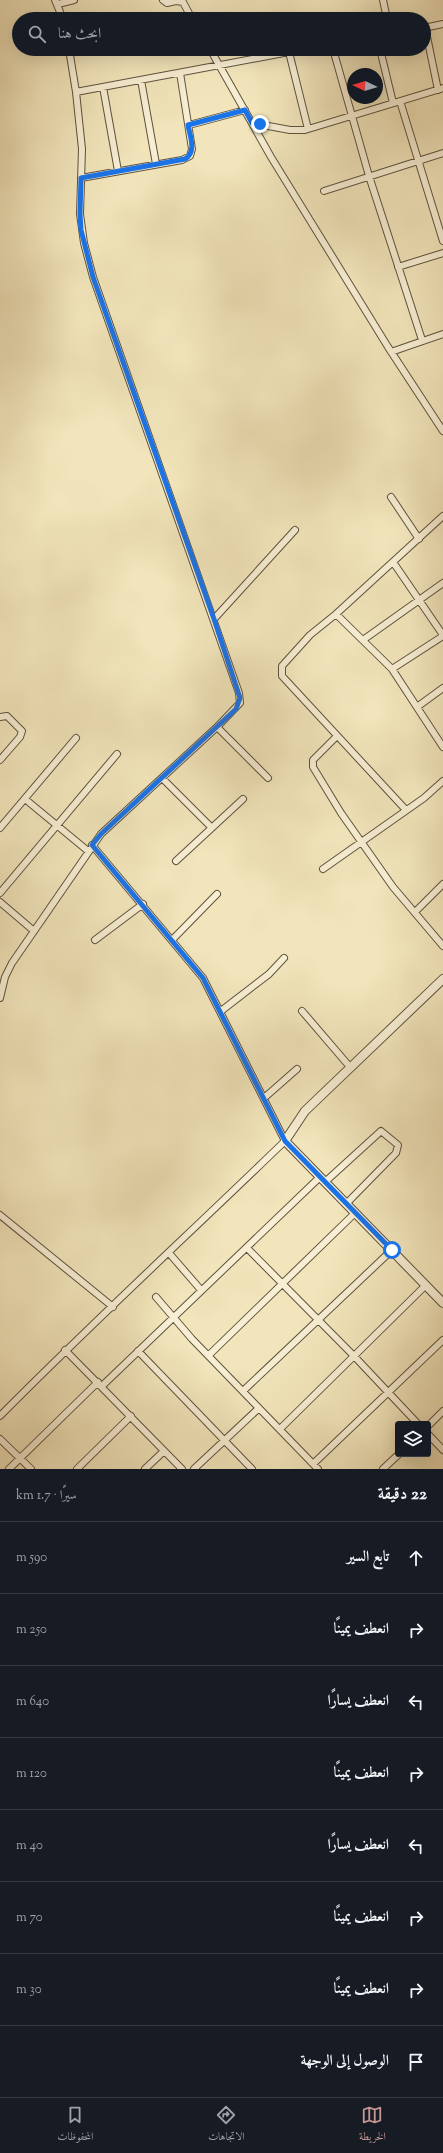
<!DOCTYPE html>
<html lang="ar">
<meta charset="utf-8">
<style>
body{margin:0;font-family:"Sorts Mill Goudy",Amiri,serif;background:#242831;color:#f1f3f6;direction:rtl}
.controls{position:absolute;right:12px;bottom:12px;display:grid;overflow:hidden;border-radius:4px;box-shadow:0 4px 16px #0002}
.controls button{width:36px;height:36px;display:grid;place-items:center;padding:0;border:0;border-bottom:1px solid #363941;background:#171b24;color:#f1f3f6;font:20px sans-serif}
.compass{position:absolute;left:347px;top:68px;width:36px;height:36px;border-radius:50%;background:#171b24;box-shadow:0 4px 16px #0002;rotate:274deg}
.stop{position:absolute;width:12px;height:12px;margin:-9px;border:3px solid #1a73e8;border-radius:50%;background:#fff}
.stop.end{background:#1a73e8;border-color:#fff;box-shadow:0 1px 4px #0008}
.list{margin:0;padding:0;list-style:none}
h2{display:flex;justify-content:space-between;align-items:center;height:52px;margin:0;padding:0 16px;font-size:17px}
h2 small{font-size:13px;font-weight:400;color:#9ea1a6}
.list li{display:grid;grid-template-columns:26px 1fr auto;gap:12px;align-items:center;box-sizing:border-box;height:72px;padding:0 16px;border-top:1px solid #363941}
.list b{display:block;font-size:15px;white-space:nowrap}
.list em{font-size:13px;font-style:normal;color:#9ea1a6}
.icon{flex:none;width:22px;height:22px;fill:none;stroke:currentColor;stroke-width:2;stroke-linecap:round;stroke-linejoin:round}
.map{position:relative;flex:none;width:443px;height:1469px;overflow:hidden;direction:ltr}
.search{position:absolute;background:#171b24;box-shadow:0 4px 16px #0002;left:12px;right:12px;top:12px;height:44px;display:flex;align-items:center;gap:10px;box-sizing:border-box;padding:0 14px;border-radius:22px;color:#9ea1a6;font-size:15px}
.sheet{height:628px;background:#171b24}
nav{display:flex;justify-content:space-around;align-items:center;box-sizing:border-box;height:56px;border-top:1px solid #363941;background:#171b24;font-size:11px;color:#9ea1a6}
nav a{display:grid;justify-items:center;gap:2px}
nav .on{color:#c59692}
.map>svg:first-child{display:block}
</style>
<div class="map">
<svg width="443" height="1469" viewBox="0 0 443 1469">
<rect width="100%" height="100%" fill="#f2e5bb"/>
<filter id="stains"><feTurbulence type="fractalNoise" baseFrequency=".005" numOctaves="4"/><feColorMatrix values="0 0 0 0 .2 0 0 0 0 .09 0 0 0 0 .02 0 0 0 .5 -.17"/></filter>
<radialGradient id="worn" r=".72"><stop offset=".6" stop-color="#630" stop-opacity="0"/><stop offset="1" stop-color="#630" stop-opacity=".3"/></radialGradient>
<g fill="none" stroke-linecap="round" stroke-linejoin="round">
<g stroke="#5e523e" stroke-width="8">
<path id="minor" d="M55,0L63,19
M163,0L167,3L176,1L183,2L192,19
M383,0L387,19
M58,4L74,0
M425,27L438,90
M424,28L443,24
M210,49L271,157L388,347L443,431
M333,49L369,176L422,340
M380,49L393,103
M289,52L308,129
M141,80L156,164
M103,87L118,171
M76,92L289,52V49
M400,101L443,241
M252,123L290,130H305L443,88
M189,125L245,110
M81,178L182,160L190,156L192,149L180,73
M324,191L443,153
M398,267L443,253
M391,352L443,334
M391,497L419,539
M393,562L443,635
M336,614L392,669L443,747
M214,619L295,530
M363,640L443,583
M392,669L443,636
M417,707L443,688
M0,717L7,716L22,731L20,737L0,760
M217,727L268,778
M337,736L313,760V767L341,813L393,887L443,946
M162,778L212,828
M25,799L88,851
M406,810L282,676V666L310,635L336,614L443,516
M0,828L76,738
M176,861L243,799
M323,869L424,798L443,781
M0,893L117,754
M0,902L34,931
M415,912L443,884
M173,939L217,894
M95,940L143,904
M0,998L5,977L12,963L101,834L217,727L240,703L239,693L93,277L84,243L80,214L82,149L76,92L69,49
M221,1011L269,974L284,958
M302,1011L350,1067
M264,1098L297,1069
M325,1182L381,1131L398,1145L396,1153L346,1204
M0,1215L113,1307
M247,1248L354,1356L418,1424
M169,1253L201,1290
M156,1297L192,1339L318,1469
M65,1350L182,1469
M138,1351L252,1469
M209,1355L355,1213
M102,1386L320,1177
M243,1391L392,1250
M0,1416C93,1322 190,1233 285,1141L203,978L92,845
M428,1426L443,1411
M280,1429L426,1285
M428,1434L443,1450
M0,1439L31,1469
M313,1464L443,1340
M9,1469L98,1382
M77,1469L131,1416
M145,1469L164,1451
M194,1469L259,1408
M383,1469L399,1454"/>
</g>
<g stroke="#5e523e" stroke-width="10">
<path id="tertiary" d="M443,979L305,1111L285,1141L443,1303"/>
</g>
<use href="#minor" stroke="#f7eed3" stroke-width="6"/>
<use href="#tertiary" stroke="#f7eed3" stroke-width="8"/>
</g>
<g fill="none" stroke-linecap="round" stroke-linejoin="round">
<path stroke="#1a73e8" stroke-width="5" d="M260,124L252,123L245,110L188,125C190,136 197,152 185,159L81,178L80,214L81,230L93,277L214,619L240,698L236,709L101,834L92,845L203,978L285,1141L392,1250"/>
</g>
<rect width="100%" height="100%" filter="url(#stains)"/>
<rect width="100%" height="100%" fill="url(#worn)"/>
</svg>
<div class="controls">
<button><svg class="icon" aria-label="layers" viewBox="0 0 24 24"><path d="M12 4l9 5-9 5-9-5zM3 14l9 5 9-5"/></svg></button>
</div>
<svg class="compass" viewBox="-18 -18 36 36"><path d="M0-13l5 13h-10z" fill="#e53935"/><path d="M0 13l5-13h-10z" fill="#9ea1a6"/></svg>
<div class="stop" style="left:392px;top:1250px"></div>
<div class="stop end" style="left:260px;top:124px"></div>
<div class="search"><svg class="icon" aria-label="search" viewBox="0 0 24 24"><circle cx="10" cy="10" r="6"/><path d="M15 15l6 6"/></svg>ابحث هنا</div>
</div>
<section class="sheet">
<h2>22 دقيقة<small>سيرًا · 1.7 km</small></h2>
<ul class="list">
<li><svg class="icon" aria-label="ahead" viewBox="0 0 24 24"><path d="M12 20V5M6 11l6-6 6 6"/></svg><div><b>تابع السير</b></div><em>590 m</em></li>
<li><svg class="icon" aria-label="right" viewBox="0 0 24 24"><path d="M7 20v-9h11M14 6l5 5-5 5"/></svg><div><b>انعطف يمينًا</b></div><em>250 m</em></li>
<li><svg class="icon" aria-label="left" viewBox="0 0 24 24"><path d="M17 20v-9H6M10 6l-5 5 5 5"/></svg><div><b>انعطف يسارًا</b></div><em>640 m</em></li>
<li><svg class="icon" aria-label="right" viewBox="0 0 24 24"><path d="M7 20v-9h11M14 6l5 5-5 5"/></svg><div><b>انعطف يمينًا</b></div><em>120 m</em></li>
<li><svg class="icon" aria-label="left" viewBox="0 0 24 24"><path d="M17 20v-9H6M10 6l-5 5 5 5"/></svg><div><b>انعطف يسارًا</b></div><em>40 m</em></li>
<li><svg class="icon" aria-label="right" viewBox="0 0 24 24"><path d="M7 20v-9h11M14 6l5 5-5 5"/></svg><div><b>انعطف يمينًا</b></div><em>70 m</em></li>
<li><svg class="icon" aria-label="right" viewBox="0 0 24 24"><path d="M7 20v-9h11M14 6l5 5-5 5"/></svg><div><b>انعطف يمينًا</b></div><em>30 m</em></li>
<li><svg class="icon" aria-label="arrive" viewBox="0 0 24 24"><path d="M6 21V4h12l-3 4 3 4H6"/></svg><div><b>الوصول إلى الوجهة</b></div></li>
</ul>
</section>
<nav>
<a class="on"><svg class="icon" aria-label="map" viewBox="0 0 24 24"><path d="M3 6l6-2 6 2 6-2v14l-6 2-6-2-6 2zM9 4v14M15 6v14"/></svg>الخريطة</a>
<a><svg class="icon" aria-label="directions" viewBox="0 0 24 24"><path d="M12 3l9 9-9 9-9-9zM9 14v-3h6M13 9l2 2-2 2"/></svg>الاتجاهات</a>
<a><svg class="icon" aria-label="saved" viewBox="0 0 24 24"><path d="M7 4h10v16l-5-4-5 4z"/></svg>المحفوظات</a>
</nav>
